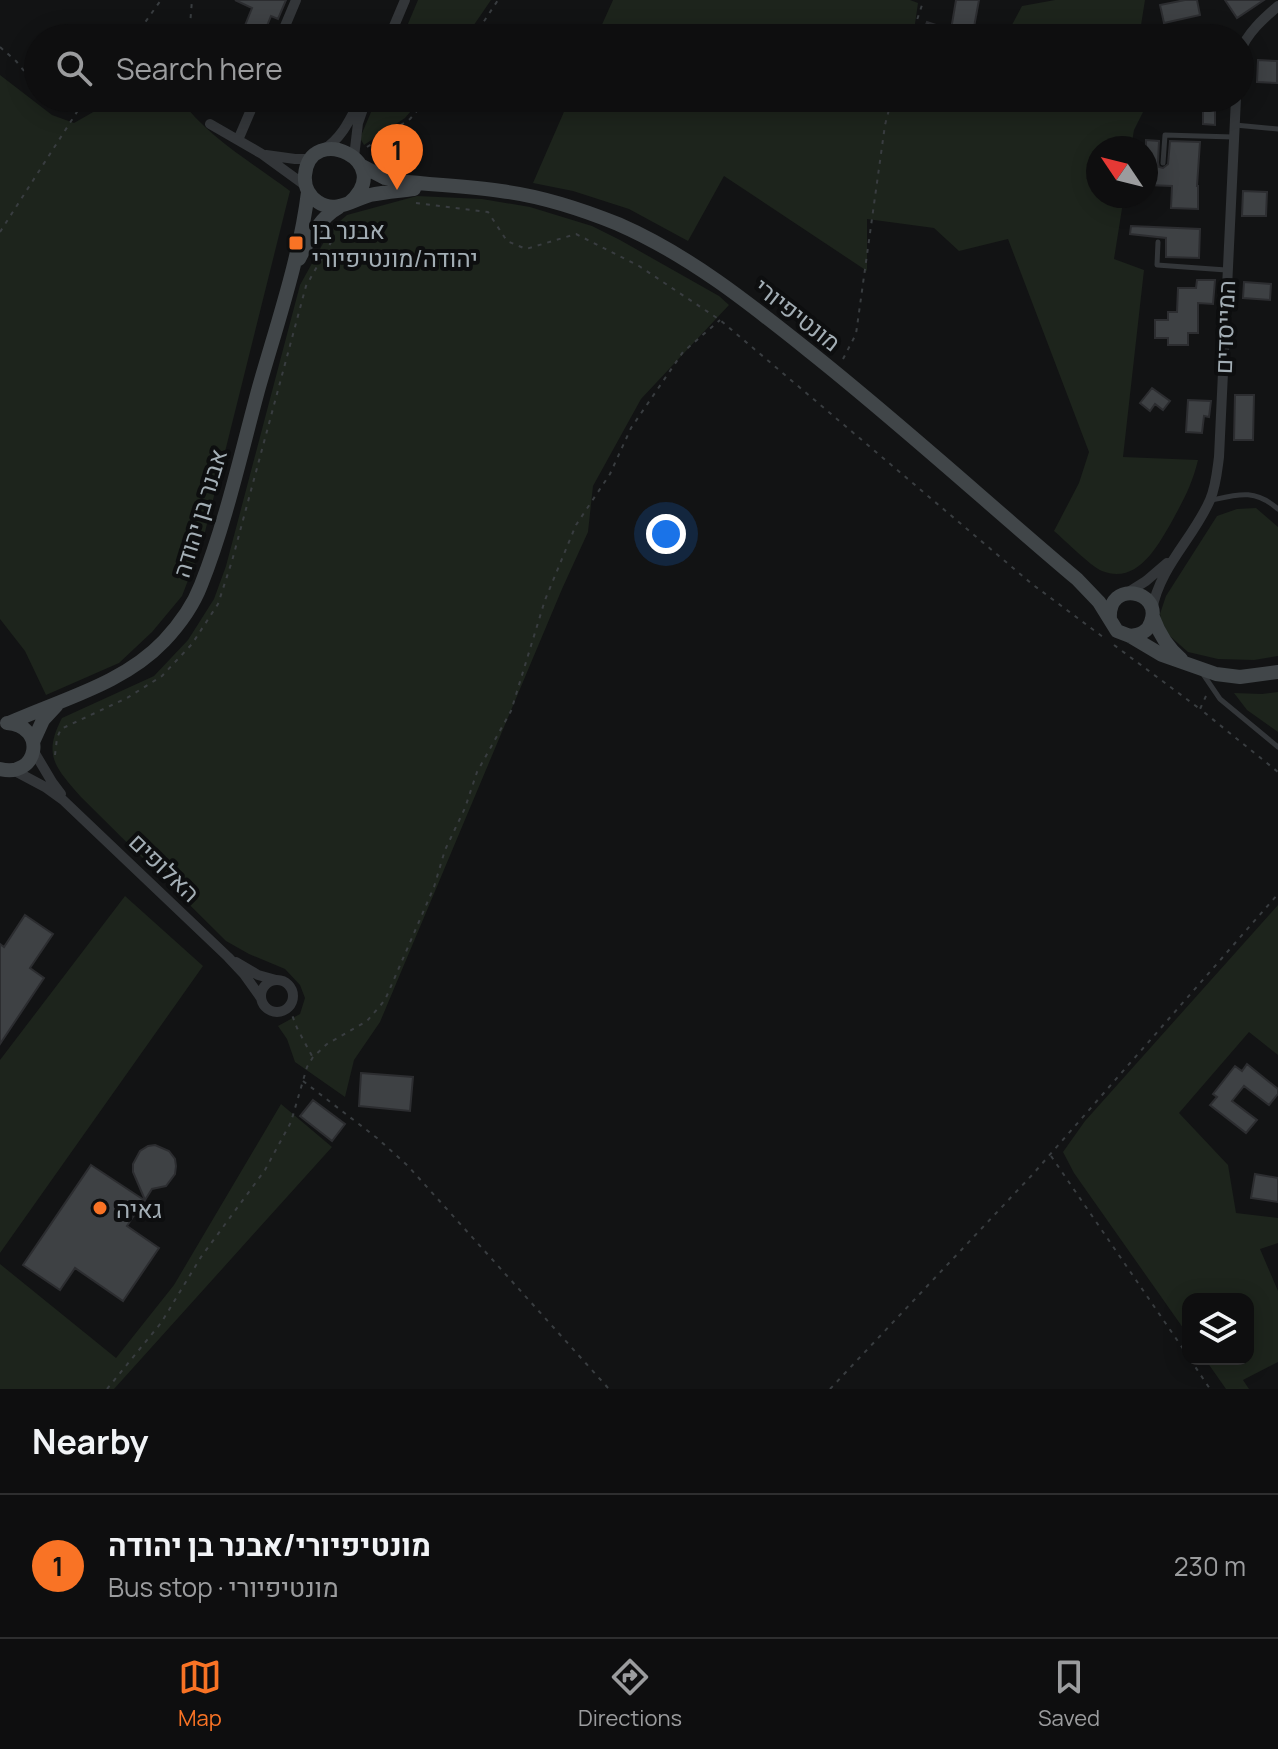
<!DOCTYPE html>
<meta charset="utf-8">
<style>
body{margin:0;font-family:Manrope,Heebo,sans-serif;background:#1c1c1d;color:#f1f3f6}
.controls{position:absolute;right:24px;bottom:24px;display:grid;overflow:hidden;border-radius:16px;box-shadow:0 4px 20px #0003}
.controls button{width:72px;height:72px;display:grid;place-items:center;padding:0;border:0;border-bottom:2px solid #2e2e2f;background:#0e0e0f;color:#f1f3f6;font:40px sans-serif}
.compass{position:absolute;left:1086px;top:136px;width:72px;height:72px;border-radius:50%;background:#0e0e0f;box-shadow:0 4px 20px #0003;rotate:305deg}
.you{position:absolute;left:666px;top:534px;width:28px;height:28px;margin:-20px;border:6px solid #fff;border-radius:50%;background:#1a73e8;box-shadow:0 0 0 12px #1a73e833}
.badge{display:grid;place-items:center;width:52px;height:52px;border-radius:50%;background:#f97325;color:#111;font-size:26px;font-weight:700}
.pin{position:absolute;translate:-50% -66px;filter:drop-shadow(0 2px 4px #0008)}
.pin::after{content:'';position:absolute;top:42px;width:28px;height:24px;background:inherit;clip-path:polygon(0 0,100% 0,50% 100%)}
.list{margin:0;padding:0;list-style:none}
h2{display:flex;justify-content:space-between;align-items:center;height:104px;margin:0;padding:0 32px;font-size:34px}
h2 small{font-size:26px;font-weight:400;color:#9b9c9e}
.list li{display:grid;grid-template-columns:52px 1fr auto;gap:24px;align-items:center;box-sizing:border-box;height:144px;padding:0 32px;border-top:2px solid #2e2e2f}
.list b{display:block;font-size:30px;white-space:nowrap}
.list p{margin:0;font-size:26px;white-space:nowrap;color:#9b9c9e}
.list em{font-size:26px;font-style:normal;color:#9b9c9e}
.icon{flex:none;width:44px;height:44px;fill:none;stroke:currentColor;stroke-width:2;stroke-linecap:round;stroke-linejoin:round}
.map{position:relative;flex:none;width:1278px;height:1389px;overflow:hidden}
.search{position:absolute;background:#0e0e0f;box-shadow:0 4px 20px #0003;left:24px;right:24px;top:24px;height:88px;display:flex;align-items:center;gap:20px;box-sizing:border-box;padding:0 28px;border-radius:44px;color:#9b9c9e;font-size:30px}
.sheet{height:248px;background:#0e0e0f}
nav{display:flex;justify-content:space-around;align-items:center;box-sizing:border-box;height:112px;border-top:2px solid #2e2e2f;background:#0e0e0f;font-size:22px;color:#9b9c9e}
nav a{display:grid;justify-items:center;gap:4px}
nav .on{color:#f97325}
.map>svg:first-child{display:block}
</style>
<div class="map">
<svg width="1278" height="1389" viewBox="0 0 1278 1389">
<rect width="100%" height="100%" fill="#121314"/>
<path fill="#1d241c" d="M418,0H491L465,38H402Z
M613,0H910L918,3L913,38H596Z
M1055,0H1145L1139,38H1005L1022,6Z
M0,75L52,115L74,123L95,111L104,98H179C207,137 253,163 290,191L202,544L182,596L152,632L119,663L46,695L25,651L0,619Z
M377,98H422L405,118L364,145L360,138Z
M570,98H1150L1134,130L1131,148H1098V196H1124L1114,259L1144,270L1123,457L1198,460C1192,485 1183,501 1171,523C1157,547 1137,585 1102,571C1089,565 1066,541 1054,531L1079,483L1089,452L1008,239L959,251L934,228L867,219V271L724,176L688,241L629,209L573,191L533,183Z
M417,196L482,199L530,207L592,226L620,240L719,296L729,305L641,399L593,486L588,532L562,589L380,1022L354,1060L345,1097L295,1062L287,1039L278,1026L300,1014L305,998L300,985L285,969L249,954L226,941L81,797C56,768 42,756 62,718L154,676L188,640L214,599L226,566L300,285L331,229L347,215Z
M1256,508L1278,527V656L1254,660L1218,659L1188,652L1164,631L1160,614L1166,596L1217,516L1237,509Z
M1278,692V732L1247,710L1234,693L1262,694Z
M125,896L203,966L0,1253V1060Z
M1278,905V1055L1249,1032L1179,1113L1228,1165L1236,1213L1278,1218V1243L1260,1249L1278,1291V1362L1243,1380L1249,1389H1226L1205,1359H1248V1299H1188V1335L1074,1173L1063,1152L1085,1121Z
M281,1104L332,1147L114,1389H0V1264L116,1358L174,1285Z"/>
<path fill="#3e4144" stroke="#2c2d30" stroke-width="2" d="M235,0H286L278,19L271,16L262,38H240L252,8Z
M956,0H979L972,38H921L927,22L951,30Z
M1185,0H1197L1200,15L1164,23L1160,5Z
M1225,0H1264L1237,18Z
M1258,60L1277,61V83L1257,82Z
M1203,98H1215V125L1203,124Z
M1146,140L1159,141L1158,163L1159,167L1163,168L1168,164L1170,141L1200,142L1197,186H1198V209L1171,208L1172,186L1146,185Z
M1243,191L1267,192L1266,216H1242Z
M1131,226L1200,229L1199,258L1166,257V238L1130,234Z
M1197,280H1215L1213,304L1198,303V333H1188V345H1168V338H1155V320H1168V312H1177L1178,288H1196Z
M1244,282L1271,284L1270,300L1243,298Z
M1152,388L1170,401L1163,410L1155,404L1150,411L1140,403Z
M1235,395H1254L1253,440H1234Z
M1188,400L1211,401L1209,417L1204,416L1202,433L1186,432Z
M25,915L53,934L30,968L44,978L0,1044V944L4,947Z
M1247,1064L1278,1089V1094L1269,1105L1244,1086L1232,1101L1257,1120L1246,1133L1210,1105L1217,1097L1213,1094L1235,1066L1242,1071Z
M361,1073L413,1077L410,1111L359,1106Z
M313,1100L345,1124L332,1141L300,1116Z
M155,1145L169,1151L175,1159L176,1166L175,1174L166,1186L152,1189L145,1200L133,1172V1164L140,1151L148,1146Z
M91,1165L144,1200L127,1226L159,1248L123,1301L75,1268L60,1290L23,1265Z
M1255,1174L1278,1178V1202L1251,1198Z"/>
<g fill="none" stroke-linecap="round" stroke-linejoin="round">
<path stroke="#393d40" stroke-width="2" stroke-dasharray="4 6" stroke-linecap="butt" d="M134,38L161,0
M189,38L192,0
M473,38L498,0
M911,38L922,5
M0,47L16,61L38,88
M51,98C65,104 76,109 89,98
M192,98L201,115
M367,147L410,119L428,98
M416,203L488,212L507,241L526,249L576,234L639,266L720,320L1032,584L1103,637
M0,232L82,104
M843,359L856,334L885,125L892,98
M1114,645L1200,709
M1206,696L1200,709L1278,772
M55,755L57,738L61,729L127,698L162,676L192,644L218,604L232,561L306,286L334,237
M289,1007L297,1028L312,1056
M303,1081L377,1138L408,1166L609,1389
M1051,1156L1188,1356
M1190,1359L1210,1389
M107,1389L161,1323L201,1257L265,1170L291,1122L307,1067L313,1057L327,1044L367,1021L385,1000L434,887L445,850L465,808L477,772L511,711L545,600L576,525L610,474L631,428L683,352L720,320
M830,1389L1033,1174L1278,894"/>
<path stroke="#333639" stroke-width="5" d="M1235,125L1278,129
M1163,163L1165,135L1233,137
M1158,242L1157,265L1226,270
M1212,500C1239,494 1255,489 1278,509
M1203,674L1220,699L1278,747"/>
<path stroke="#333639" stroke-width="10" d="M280,38L296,0
M389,38L405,0
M1240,52C1247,33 1263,19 1278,6
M210,124L262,154L306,186
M238,140L256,98
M323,150C343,137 350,119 361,98
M266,155L295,159H312
M354,157L358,123L366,100
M1127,593L1146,581L1167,563
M1152,610C1160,566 1193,539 1210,500C1216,486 1217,472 1219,457L1236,98
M33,750L52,782L61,794
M15,771L45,787L63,800L228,957L244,974L261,998
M236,962L258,975L276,980
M261 996a16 16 0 1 1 32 0a16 16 0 1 1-32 0Z"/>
<path stroke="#414649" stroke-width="14" d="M360,165L385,178L399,181C433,185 467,186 501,191C541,196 581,209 618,224C689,255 749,303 809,351C901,424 987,503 1077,579L1099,602L1117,631L1130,636L1162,655L1216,674L1240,677L1278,672
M349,203C398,162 310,121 305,175C304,186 309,196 318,202C335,214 353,200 370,195C384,192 399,191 414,189
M299,259C309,240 319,218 339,207
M1153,617C1159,634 1167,647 1181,659
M1110,619C1107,579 1163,590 1151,622C1148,632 1140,635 1130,636
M9,723C62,699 123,684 164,641C179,625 193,606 201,585C226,522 241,453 259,387C277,324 300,257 308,192
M33,742L43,720L56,706
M0,769C38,779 48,726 7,723"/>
</g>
<g fill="#f97325" stroke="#0d0e0f" stroke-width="3">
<rect x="288" y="235" width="16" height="16" rx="4"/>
<circle cx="100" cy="1208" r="8"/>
</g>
<g text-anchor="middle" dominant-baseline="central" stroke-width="8" stroke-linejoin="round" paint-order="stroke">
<g font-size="24" fill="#a3aeb5" stroke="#0d0e0f" text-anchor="start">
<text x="312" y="229">אבנר בן<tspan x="312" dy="28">יהודה/מונטיפיורי</tspan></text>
<text x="116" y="1208">גאיה</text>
</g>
<g font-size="24" fill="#a3aeb5" stroke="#0d0e0f">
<text transform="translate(798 314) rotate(38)">מונטיפיורי</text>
<text transform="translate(1224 327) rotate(-88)">המייסדים</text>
<text transform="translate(199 513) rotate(-73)">אבנר בן יהודה</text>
<text transform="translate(165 867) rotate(44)">האלופים</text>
</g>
</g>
</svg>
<div class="controls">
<button><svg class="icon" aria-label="layers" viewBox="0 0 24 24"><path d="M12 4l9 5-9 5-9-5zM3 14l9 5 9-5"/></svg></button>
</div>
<svg class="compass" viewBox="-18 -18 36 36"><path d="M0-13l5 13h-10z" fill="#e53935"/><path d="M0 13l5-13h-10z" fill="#9b9c9e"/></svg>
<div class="you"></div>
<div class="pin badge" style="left:397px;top:190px">1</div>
<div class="search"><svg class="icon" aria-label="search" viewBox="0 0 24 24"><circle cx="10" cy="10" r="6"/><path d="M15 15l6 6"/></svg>Search here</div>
</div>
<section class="sheet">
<h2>Nearby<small></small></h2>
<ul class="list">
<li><span class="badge">1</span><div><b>מונטיפיורי/אבנר בן יהודה</b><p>Bus stop · מונטיפיורי</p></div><em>230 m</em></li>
</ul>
</section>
<nav>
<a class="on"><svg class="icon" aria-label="map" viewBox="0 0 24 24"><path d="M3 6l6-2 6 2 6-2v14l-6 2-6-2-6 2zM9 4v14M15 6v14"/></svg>Map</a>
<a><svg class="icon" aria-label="directions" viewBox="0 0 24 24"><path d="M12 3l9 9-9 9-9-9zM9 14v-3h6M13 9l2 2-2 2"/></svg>Directions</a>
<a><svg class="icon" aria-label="saved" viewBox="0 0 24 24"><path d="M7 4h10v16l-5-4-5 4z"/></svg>Saved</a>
</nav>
